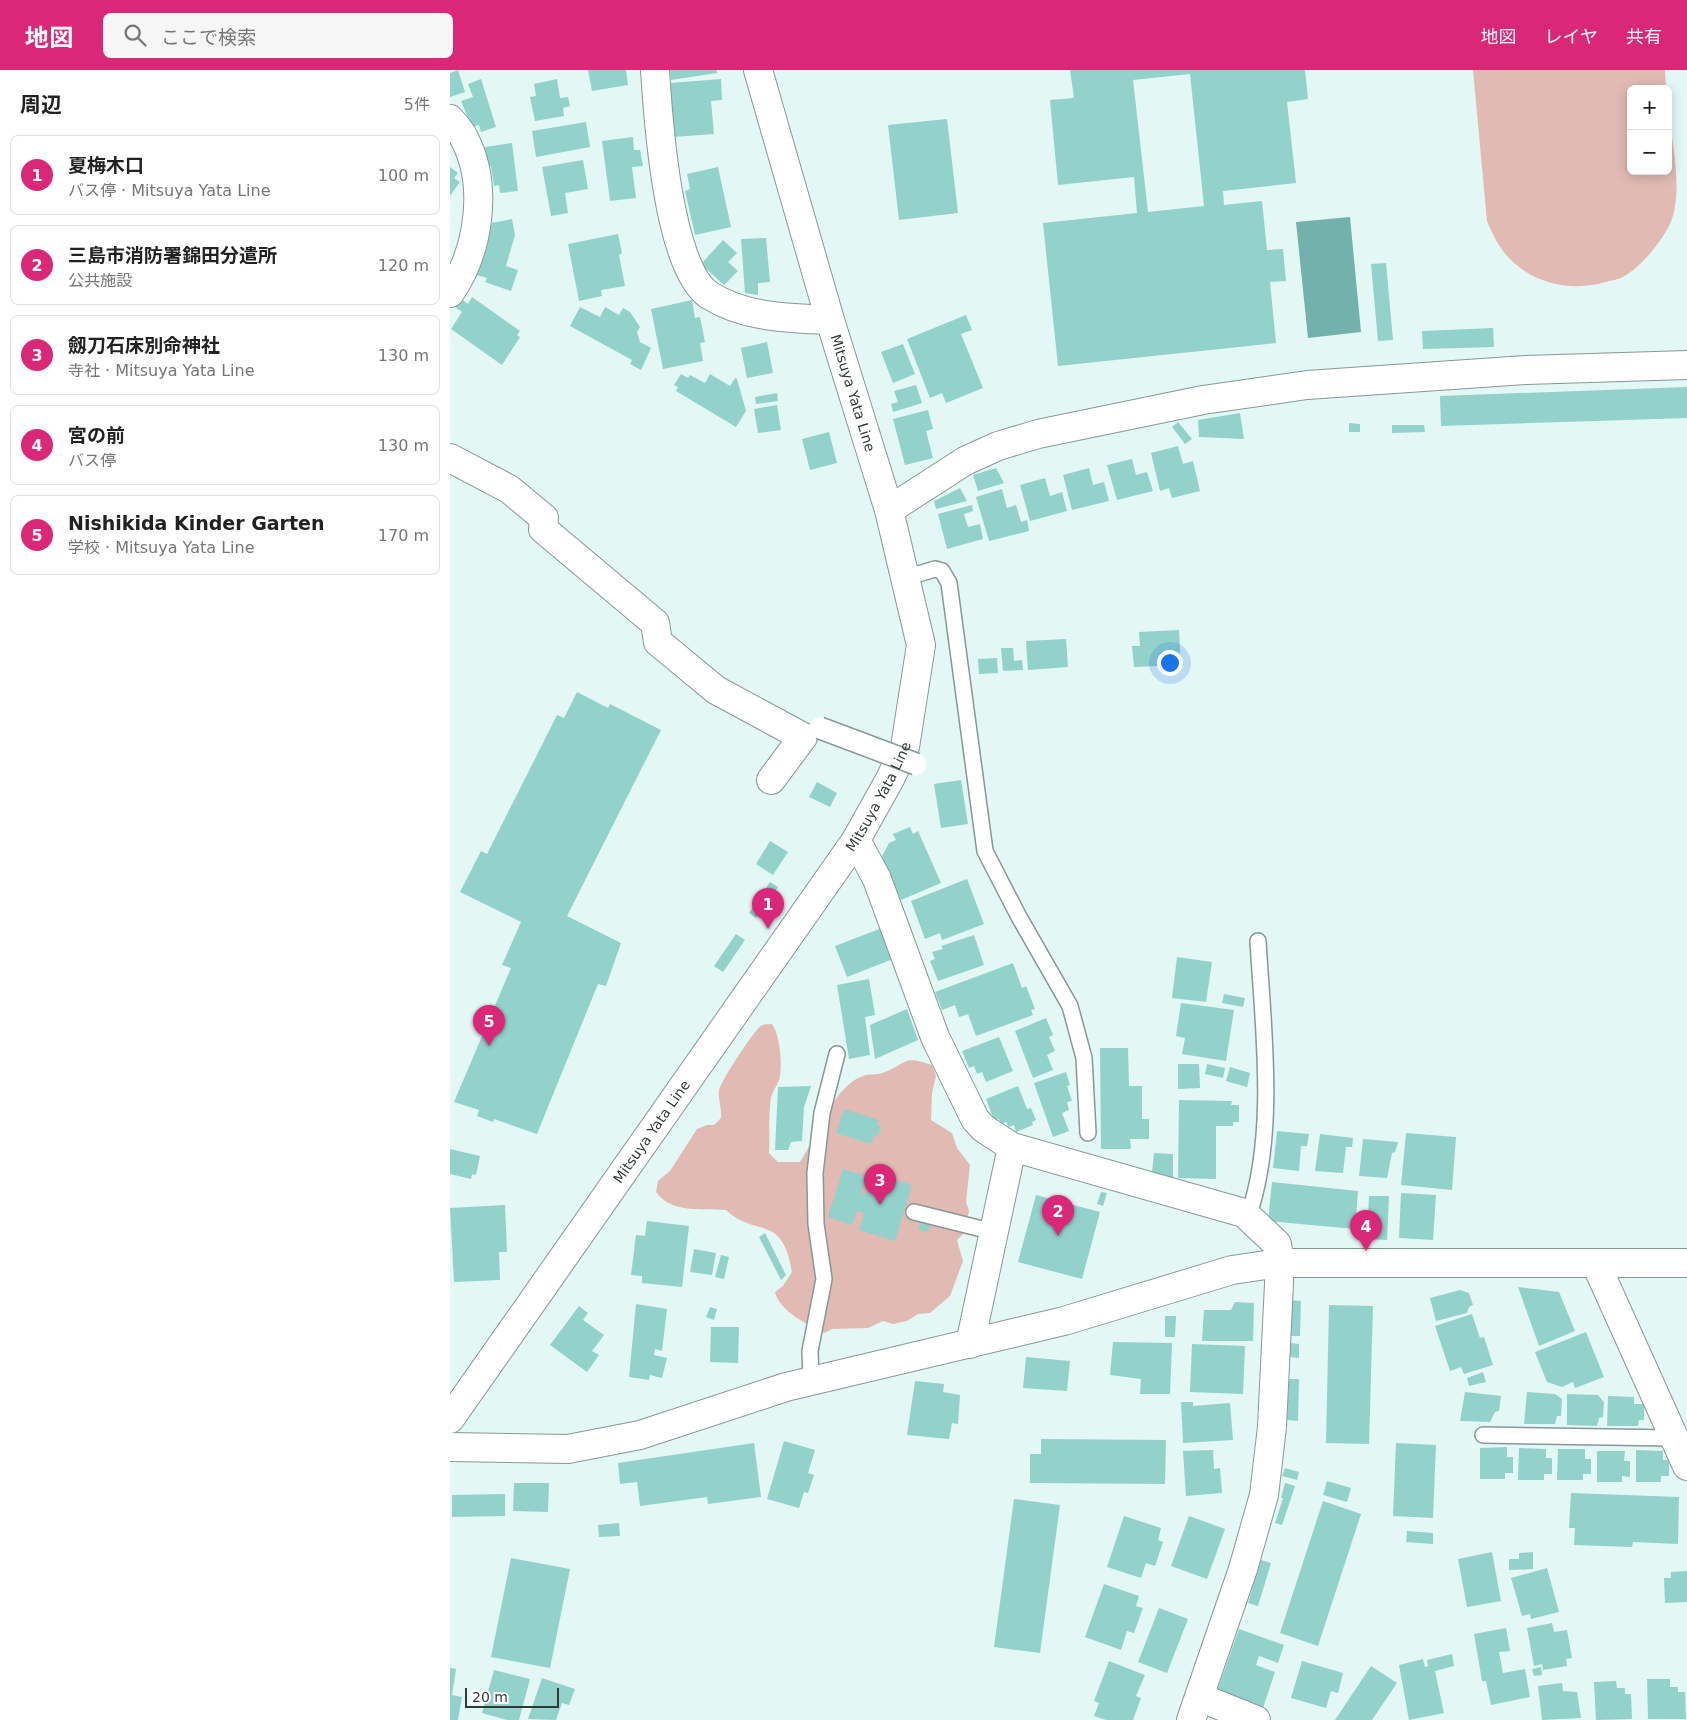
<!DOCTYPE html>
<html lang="ja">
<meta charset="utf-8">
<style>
body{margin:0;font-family:"DejaVu Sans","Noto Sans JP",sans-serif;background:#f6f6f6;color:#222}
.controls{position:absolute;right:15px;top:15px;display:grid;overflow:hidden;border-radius:8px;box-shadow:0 2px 12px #0003}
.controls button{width:45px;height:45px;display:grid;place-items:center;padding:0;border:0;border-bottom:1px solid #e0e0e0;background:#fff;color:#222;font:25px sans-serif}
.scale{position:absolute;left:15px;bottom:12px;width:94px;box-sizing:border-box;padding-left:5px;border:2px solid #313938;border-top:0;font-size:14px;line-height:18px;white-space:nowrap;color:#313938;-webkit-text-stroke:4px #fff;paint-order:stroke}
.you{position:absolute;left:719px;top:592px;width:18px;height:18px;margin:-12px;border:4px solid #fff;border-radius:50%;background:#1a73e8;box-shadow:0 0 0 8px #1a73e833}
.badge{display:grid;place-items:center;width:32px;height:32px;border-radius:50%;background:#db2777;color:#fff;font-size:16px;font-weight:700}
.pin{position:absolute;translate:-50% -41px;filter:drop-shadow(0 1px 2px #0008)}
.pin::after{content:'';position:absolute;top:26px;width:18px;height:15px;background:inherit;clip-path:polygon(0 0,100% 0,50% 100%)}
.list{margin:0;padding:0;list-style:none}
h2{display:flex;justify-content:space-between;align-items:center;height:65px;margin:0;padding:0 20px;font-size:21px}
h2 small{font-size:16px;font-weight:400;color:#767676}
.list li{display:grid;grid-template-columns:32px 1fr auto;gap:15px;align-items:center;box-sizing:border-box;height:80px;margin:0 10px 10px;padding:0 10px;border:1px solid #e0e0e0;border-radius:8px}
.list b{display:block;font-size:19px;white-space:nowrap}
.list p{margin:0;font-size:16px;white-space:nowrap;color:#767676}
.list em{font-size:16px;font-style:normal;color:#767676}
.icon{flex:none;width:28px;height:28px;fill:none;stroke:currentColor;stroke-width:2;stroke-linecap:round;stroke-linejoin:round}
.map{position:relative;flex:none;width:1237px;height:1650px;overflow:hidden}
header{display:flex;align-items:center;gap:30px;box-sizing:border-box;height:70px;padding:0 25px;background:#db2777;color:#fff}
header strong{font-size:24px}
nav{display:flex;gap:28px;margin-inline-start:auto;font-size:18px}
.search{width:350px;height:45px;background:#f6f6f6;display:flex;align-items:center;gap:12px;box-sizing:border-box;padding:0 18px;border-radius:8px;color:#767676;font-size:19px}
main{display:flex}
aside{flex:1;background:#fff}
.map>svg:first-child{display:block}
</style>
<header>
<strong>地図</strong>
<div class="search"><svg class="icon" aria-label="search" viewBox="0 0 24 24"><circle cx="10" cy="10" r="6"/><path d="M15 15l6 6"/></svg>ここで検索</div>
<nav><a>地図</a><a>レイヤ</a><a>共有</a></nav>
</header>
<main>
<aside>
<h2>周辺<small>5件</small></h2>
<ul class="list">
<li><span class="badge">1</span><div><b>夏梅木口</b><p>バス停 · Mitsuya Yata Line</p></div><em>100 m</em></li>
<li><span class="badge">2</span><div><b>三島市消防署錦田分遣所</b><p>公共施設</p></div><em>120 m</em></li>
<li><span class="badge">3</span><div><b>劔刀石床別命神社</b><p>寺社 · Mitsuya Yata Line</p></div><em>130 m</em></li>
<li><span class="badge">4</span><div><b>宮の前</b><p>バス停</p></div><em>130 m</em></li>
<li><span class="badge">5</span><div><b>Nishikida Kinder Garten</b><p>学校 · Mitsuya Yata Line</p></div><em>170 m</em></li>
</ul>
</aside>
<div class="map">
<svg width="1237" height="1650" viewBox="0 0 1237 1650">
<rect width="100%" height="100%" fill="#e3f7f5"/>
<path fill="#e0bab3" d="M1023,0H1215L1216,19H1181V101H1218V38C1222,73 1235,127 1218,158C1208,176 1189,199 1171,208C1166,210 1158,211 1152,213C1119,221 1086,214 1061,190C1049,178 1043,165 1037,151Z
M322,954C330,964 333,997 329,1010C327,1016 322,1022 321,1028C318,1046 320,1065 319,1083L328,1092H350C367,1067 383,1016 413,1006C420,1003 425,1006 435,1002C459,992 453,985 482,995L486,1006L482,1023L481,1050L502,1063L507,1078L520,1095L516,1132L519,1141L514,1163L507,1170L513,1191L500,1226L480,1243L468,1244L457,1251L443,1254L433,1251L418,1258L382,1259L374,1263C357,1254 330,1242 325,1222L333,1216L342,1202C332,1142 307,1169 276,1140C251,1138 222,1144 206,1122L208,1111L220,1101L247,1059L257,1055H264L271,1048C272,1039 268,1030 269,1021C269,1014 304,960 311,956C314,954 319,954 322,954Z"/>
<path fill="#73b2ac" d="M900,147L911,262L858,268L846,152Z"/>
<path fill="#92d2cb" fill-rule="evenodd" d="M8,0L15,22L0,27V3Z
M138,0H176L178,15L142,21Z
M220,0H267V3L221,10Z
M620,0H855L858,29L837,32L846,113L773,121L774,135L812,131L817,180L833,179L836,211L820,212L826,273L608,296L593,153L687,143L684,107L608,115L600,30L624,28ZM740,4L754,136L698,142L683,10Z
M31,9L46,57L31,62L29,55L22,57L11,31L23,27L18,14Z
M107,9L110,28L118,27L120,36L113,38L114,46L85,51L80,27L86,26L84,14Z
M271,9L272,30L261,31L264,64L223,67L220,13Z
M497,49L508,143L449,150L438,55Z
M136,52L140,77L86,87L82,61Z
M183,67L184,80H190L193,96L182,97L186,128L160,131L152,71Z
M62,73L68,121L50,123L49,115L44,116L41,96L38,97L35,77Z
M133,90L138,119L115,123L118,143L101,146L92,97Z
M0,97L8,103L4,108L10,112L0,126Z
M268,97L281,157L245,165L235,121L240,119L237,104Z
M62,149L65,165L56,196L68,200L61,221L35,212L37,208L23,204L35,164L39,165L42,153Z
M168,164L172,183L169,185L175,216L151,220L152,226L129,231L118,174Z
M316,168L320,212L308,213V225L295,223L291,169Z
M273,170L287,183L278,192L288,201L274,215L251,194Z
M936,193L943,270L928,271L921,194Z
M22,227L70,261L67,265L70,267L52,295L1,259L12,242L5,237L11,229L18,234Z
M242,230L245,248L250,247L255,272L250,273L253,291L213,299L201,239Z
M130,237L150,247L155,237L169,245L173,238L180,242L190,257L187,262L190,272L201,278L191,300L180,294L182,290L120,256Z
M516,245L522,260L511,264L533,318L496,333L492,323L480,328L457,269Z
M1043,258L1044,277L973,279L972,261Z
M317,272L323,303L297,308L291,278Z
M453,274L465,304L443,313L431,282Z
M231,304L238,308L240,305L255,313L260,304L280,316L285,308L287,309L296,341L286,357L226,321L228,317L224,315Z
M466,315L472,333L443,342L441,334L448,332L444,321Z
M1237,317V348L991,356L990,326Z
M327,323L328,331L306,334L305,327Z
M327,335L331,360L308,363L304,339Z
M478,340L483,359L476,361L483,388L455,395L443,349Z
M790,343L794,369L749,367L748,350Z
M728,352L742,369L735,374L722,357Z
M899,353L910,354V362H899Z
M942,355H974L975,362L942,363Z
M379,362L387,393L360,400L352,369Z
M728,376L733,394L743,391L750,421L722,428L719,418L710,421L701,383Z
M682,389L686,405L697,402L703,421L667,430L657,395Z
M546,398L554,413L528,421L523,405Z
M639,398L643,415L654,412L659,431L622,440L613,405Z
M595,408L600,426L612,422L617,441L580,451L570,415Z
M510,418L517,431L486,439L484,431Z
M552,419L557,438L566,435L571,452L577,450L579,461L539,471L526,427Z
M522,435L523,441L514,444L518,457L530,454L533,469L497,479L488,444Z
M729,560L731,595L684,597L682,576H690L689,562Z
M616,569L618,597L578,600L576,571Z
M551,578H563L564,591L572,590L573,600L553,601Z
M547,588L548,603L529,604L528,589Z
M127,622L158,638L160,634L211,660L117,846L171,873L156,916L148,914L87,1064L44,1049L43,1052L27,1046L29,1040L4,1032L61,898L52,895L71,852L10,822L31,781L37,784L107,645L114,648Z
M511,710L518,754L491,758L484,714Z
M367,712L387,723L380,737L359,727Z
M460,757L463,764L468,761L491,813L451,830L442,809L440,810L432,786L439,773L446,770L443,764Z
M320,771L338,782L323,805L306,794Z
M517,809L534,854L492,870L490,863L475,869L461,831Z
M320,812L328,817L306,848L299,843Z
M432,858L443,889L397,907L385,876Z
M286,864L295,870L273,902L264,896Z
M524,865L534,895L488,911L480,891L485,889L482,882L493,879L491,876Z
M727,887L762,892L756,932L722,928Z
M563,893L572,918L576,916L585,939L581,940L583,945L526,966L518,944L509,947L505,935L492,940L485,922Z
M419,909L425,945L415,947L420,985L399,989L387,915Z
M774,924L795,928L793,937L772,933Z
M731,933L784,940L776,991L732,984L735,968L726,966Z
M457,939L468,970L425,989L420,955Z
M596,948L603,965L599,967L605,981L597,985L603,1000L583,1008L565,961Z
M549,967L563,1001L536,1012L532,1002L527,1004L524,996L519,998L512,981Z
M650,978H678L679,1016H692V1049H699V1069H680L681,1079H651Z
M728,994H749L750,1018L728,1019Z
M757,994L775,998L773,1008L755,1004Z
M780,997L800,1003L797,1017L776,1011Z
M616,1002L620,1015L617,1016L622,1031L617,1032L619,1040L612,1043L619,1061L603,1067L584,1013Z
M361,1016L354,1037L352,1071L341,1072L338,1080H325L328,1017Z
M568,1016L577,1039L581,1038L586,1050L582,1052L583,1055L566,1062L564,1055L559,1057L556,1052L551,1054L549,1049L544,1050L536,1029Z
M729,1030L782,1031L781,1035H789V1052H783V1056H766V1109L728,1108Z
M394,1039L429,1050L427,1055L431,1056L428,1067L424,1065L421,1074L386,1063Z
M827,1061L859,1064L857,1076H851L849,1101L823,1098Z
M956,1063L1006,1067L1002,1120L951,1115Z
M870,1064L903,1068L902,1077H896L893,1103L865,1101Z
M913,1069L948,1072L945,1082L942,1083L937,1108L909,1106Z
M0,1079L30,1086L26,1105L22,1104L21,1109L0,1104Z
M704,1083L723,1084V1109L702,1103Z
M393,1099L417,1106L411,1123L416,1125L423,1102L462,1115L445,1171L409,1160L414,1143L407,1141L402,1155L378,1147Z
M822,1112L908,1121L905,1159L818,1151Z
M651,1122L657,1123L653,1136L647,1134Z
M951,1123L986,1125L983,1170L949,1168Z
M586,1125L650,1142L632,1209L568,1192Z
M919,1126H939L937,1170L917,1169Z
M55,1135L57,1182H49L50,1210L4,1212L0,1138Z
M197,1151L239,1156L232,1217L192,1213V1206L181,1205L186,1165L195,1166Z
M470,1153L480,1155L478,1162L468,1159Z
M315,1163L336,1205L331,1210L309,1167Z
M244,1179L266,1183L262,1205L240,1202Z
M271,1185L279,1187L274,1209L265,1207Z
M1068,1217L1109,1222L1125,1261L1089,1276Z
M1010,1220L1019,1223L1023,1235L1019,1237L1017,1243L986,1251L980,1228Z
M840,1230L851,1231L850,1266H839Z
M785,1232L804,1233L803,1271H752L754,1240H781Z
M186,1234L217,1239L212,1281L205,1279L204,1285L217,1288L212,1308L200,1305L199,1310L179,1307Z
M879,1235L923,1236L919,1374L876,1373Z
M129,1236L138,1243L133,1250L154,1265L142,1281L149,1285L137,1302L100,1275Z
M260,1237L267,1239L264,1250L256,1247Z
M1022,1244L1030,1268L1034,1267L1043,1295L1014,1304L1011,1297L1000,1301L985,1256Z
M715,1246H726L725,1267H715Z
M261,1257H289L288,1293L260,1292Z
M1136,1262L1154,1307L1125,1318L1123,1312L1112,1317L1097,1312L1085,1282Z
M663,1272L722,1273L720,1324H690L691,1309L660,1305Z
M840,1273L849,1274V1288L840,1287Z
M742,1274L795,1276L793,1324L740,1322Z
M576,1287L620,1291L617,1321L573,1318Z
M1033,1302L1036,1312L1019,1316L1017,1308Z
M839,1309H849L848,1351L837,1350Z
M465,1311L494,1314L493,1322L510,1325L508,1354L502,1353L499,1369L457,1365Z
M1015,1322L1051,1326L1049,1341L1045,1342L1040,1352L1010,1351Z
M1077,1322L1105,1324L1112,1329L1111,1346H1107L1105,1354H1074Z
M1117,1324L1148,1325L1154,1332L1153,1347L1149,1348L1147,1356L1117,1355Z
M1158,1326L1184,1327V1334H1194V1350H1189L1188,1356H1157Z
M731,1332H743V1336L780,1333L783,1370L733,1373Z
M591,1369L716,1370L715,1414L580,1413V1384H591Z
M334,1371L365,1380L358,1403L364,1405L358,1423L354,1422L349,1438L317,1429Z
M304,1373L311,1427L258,1434L257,1427L190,1436L187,1412L170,1414L168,1393Z
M946,1373L986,1375L983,1448L943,1446Z
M1057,1377V1387H1063V1403H1055V1409H1030V1378Z
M1069,1378L1096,1379V1388H1102V1404H1094V1410H1068Z
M1108,1379H1135V1389H1141V1404H1133V1410H1107Z
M763,1380L764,1399L770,1398L772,1423L736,1426L733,1381Z
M1186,1380L1213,1381V1390H1219V1406H1211V1412H1186Z
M1147,1381H1175L1174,1391H1180V1407L1172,1406V1412H1147Z
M835,1398L849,1402L847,1410L832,1406Z
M877,1411L901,1418L897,1432L873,1425Z
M64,1413H99L98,1442L63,1441Z
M835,1413L845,1416L832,1455L825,1453L833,1428H831Z
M1121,1423L1229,1427L1228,1474L1183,1472L1182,1477L1124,1475L1125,1458H1119Z
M55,1424V1446L2,1447V1425Z
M564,1429L610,1435L590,1583L544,1577Z
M873,1431L911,1444L868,1576L830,1563Z
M674,1446L711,1458L708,1470L713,1472L705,1496L696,1493L691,1508L657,1497Z
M739,1446L775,1459L757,1509L721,1496Z
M169,1453L170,1466L149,1467L148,1455Z
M957,1461L983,1463V1474L956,1472Z
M1042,1482L1051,1531L1017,1537L1008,1489Z
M1083,1482V1499L1059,1500V1489H1069V1483Z
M61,1488L120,1499L100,1598L41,1587Z
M811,1490L821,1493L808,1536L798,1533Z
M1097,1498L1109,1542L1081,1549L1080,1544L1072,1546L1061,1508Z
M1237,1501V1532L1215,1533L1214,1508H1221V1502Z
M654,1514L689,1526L686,1536L693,1538L684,1563L677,1561L671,1580L635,1567Z
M709,1538L738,1549L717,1603L688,1592Z
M1102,1553L1104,1562L1117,1560L1122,1588L1116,1589L1117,1596L1093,1600L1092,1594L1084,1596L1077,1558Z
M1056,1558L1060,1581L1049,1582L1053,1603L1075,1599L1080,1627L1041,1635L1036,1611H1032L1024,1564Z
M789,1559L834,1575L828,1593L809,1586L806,1595L825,1602L813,1638L767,1621Z
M1002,1584L1004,1596L985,1601L994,1643L959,1650L949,1595L973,1589L975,1597L978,1596L977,1590Z
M659,1591L695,1605L686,1626L691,1628L683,1650H656L644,1646L649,1633L644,1631Z
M852,1591L893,1603L888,1623L881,1621L876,1638L841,1628Z
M921,1596L947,1613L922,1650H885Z
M1091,1597L1092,1605L1084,1606L1082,1599Z
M0,1598L6,1599L2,1625L12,1627L8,1650H0Z
M44,1600L80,1609L69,1650H57L32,1643Z
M92,1608L125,1619L119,1635L112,1633L106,1650L78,1649Z
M1197,1609H1220V1617H1228V1622H1235L1236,1649H1198Z
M1166,1611L1167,1618H1175V1624H1181L1182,1649L1146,1650L1144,1612Z
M1112,1613L1113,1621L1127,1622L1131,1648L1092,1650L1088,1616Z"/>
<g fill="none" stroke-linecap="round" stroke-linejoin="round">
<g stroke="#869996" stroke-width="18">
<path id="service" d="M455,508L485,499L492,501L499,513L535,781L569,847L620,936L634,988L638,1063
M464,1142L544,1162
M798,1147C827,1065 813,957 808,871
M361,1311L360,1281L374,1209L366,1154L365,1103L372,1043L387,984
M1033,1365L1224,1368"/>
</g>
<g stroke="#869996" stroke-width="30">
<path id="minor" d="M205,0C208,48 218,198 259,225C295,248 339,248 380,250
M0,49C5,55 11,61 14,68C39,115 29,181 0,223
M0,388L59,419L94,448L93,459L205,553L208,572L266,620L353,667L321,710
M439,440L515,391L548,376L588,364L753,330L857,315L1076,300L1237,295
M406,770L427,809L485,967L525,1049L533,1058L562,1077L794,1143L827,1174L830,1193L822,1357L814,1425L793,1499L741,1650
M1146,1194L1237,1396
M520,1274L562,1077
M749,1627L806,1650"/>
</g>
<g stroke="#869996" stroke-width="30">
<path id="tertiary" d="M0,1377L118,1379L190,1365L336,1317L614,1251L782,1200L830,1193H1237"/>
</g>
<g stroke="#869996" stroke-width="30">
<g id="secondary">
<path id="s1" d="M0,1349L406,770L440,709L455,677L471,575L439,440L380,250L308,0"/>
</g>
</g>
<use href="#service" stroke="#fff" stroke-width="15"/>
<use href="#minor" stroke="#fff" stroke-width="28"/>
<use href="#tertiary" stroke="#fff" stroke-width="28"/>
<use href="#secondary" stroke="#fff" stroke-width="28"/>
<g stroke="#869996" stroke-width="24" stroke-linecap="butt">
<path id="pedestrian-bridge" d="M370,658L466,694"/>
</g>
<use href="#pedestrian-bridge" stroke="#fff" stroke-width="21"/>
</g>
<g text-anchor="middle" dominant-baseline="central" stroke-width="4" stroke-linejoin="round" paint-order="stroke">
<g font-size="14" fill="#313938" stroke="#fff">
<text transform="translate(403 323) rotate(73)">Mitsuya Yata Line</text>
<text stroke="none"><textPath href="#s1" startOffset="756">Mitsuya Yata Line</textPath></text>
<text stroke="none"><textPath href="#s1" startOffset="351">Mitsuya Yata Line</textPath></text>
</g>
</g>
</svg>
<div class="controls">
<button>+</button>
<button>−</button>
</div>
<div class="scale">20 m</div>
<div class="you"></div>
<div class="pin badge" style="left:318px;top:859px">1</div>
<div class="pin badge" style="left:608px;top:1166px">2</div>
<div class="pin badge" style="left:430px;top:1135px">3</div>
<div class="pin badge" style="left:916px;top:1181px">4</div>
<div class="pin badge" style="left:39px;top:976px">5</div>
</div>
</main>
